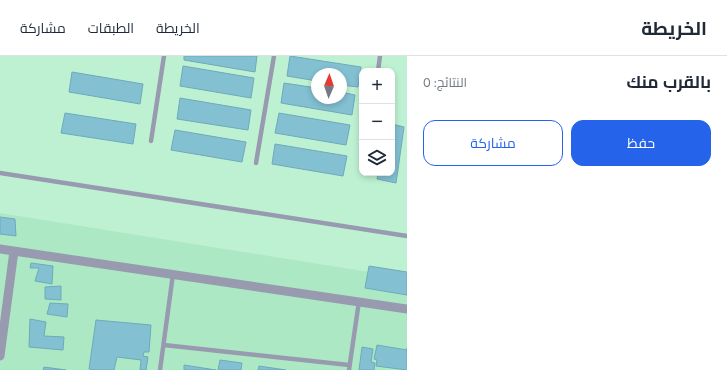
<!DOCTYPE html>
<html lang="ar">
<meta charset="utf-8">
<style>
body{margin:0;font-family:Karla,Cairo,sans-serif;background:#f6f6f7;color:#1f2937;direction:rtl}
.controls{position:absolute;right:12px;top:12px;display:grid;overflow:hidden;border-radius:8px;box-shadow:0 2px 6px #0003}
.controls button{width:36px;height:36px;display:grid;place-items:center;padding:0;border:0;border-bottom:1px solid #e0e1e3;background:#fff;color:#1f2937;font:20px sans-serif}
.compass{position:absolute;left:311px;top:12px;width:36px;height:36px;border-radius:50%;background:#fff;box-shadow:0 2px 6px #0003;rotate:2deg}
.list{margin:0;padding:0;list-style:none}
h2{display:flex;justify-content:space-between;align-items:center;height:52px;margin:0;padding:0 16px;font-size:17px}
h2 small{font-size:13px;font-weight:400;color:#747a83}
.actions{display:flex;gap:8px;padding:12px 16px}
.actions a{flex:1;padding:9px 0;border:1px solid #2563eb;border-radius:12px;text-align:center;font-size:14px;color:#2563eb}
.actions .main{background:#2563eb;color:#fff}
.icon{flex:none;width:22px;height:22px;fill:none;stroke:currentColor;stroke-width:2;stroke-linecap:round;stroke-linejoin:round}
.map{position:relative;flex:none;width:407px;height:314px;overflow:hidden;direction:ltr}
header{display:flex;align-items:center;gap:24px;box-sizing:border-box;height:56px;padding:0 20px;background:#fff;border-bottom:1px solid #e0e1e3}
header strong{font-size:19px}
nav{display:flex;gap:22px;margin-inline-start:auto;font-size:14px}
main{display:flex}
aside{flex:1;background:#fff}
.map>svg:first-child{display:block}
</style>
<header>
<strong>الخريطة</strong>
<nav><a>الخريطة</a><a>الطبقات</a><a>مشاركة</a></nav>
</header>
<main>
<aside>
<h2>بالقرب منك<small>النتائج: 0</small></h2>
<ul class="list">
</ul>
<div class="actions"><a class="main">حفظ</a><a>مشاركة</a></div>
</aside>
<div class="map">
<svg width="407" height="314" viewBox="0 0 407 314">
<rect width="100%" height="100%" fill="#bef1d2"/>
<path fill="#ade8c5" d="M0,157L407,222V314H0Z"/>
<path fill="#83c0d2" stroke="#6daabb" d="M184,0H257L255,16L184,4Z
M290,0L361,11L358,31L341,29V18H317V25L287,20Z
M183,10L254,22L251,42L180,30Z
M72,16L143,28L140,48L69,36Z
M284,27L317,32V42H341V36L355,39L352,59L281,47Z
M180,42L251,54L248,74L177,63Z
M65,57L136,68L133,88L61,77Z
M279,57L350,69L346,89L275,77Z
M392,68L404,71L396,127L377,123L378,117H392Z
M175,74L246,86L242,106L171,94Z
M275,88L347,100L343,120L272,108Z
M0,161L15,163L16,180L0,178Z
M31,207L53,210L52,228L35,225L39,212H30Z
M369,210L407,216V239L365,232Z
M61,230V244L45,243V231Z
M50,247L68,248L67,261L47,258Z
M30,263L46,266L44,280L64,281L63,294L29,291Z
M96,264L151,269L149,296H144L143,300L148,301L146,314H140L141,304L117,301L114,314H96L89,313Z
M377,289L407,294V292V314L376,310L377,304L374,303Z
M362,291L373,293L371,306L375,307L374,314H359Z
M220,304L242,307L241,314H218Z
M184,309L216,314H184Z
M259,310L286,314H258Z
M44,311L66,314H43Z"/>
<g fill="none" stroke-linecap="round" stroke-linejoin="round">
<path stroke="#989bb0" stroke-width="4.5" d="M378,15L380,0
M151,85L164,0
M256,107L274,0
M0,117L407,180
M164,289L349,309
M160,314L173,218
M349,314L359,245"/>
<path stroke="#989bb0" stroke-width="9" d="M0,193L407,253
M0,300L14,195"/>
</g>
</svg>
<div class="controls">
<button>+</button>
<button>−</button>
<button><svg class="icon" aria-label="layers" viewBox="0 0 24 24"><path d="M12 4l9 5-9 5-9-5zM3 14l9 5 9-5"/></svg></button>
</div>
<svg class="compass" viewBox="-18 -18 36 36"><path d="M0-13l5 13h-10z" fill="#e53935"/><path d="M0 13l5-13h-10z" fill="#747a83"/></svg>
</div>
</main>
